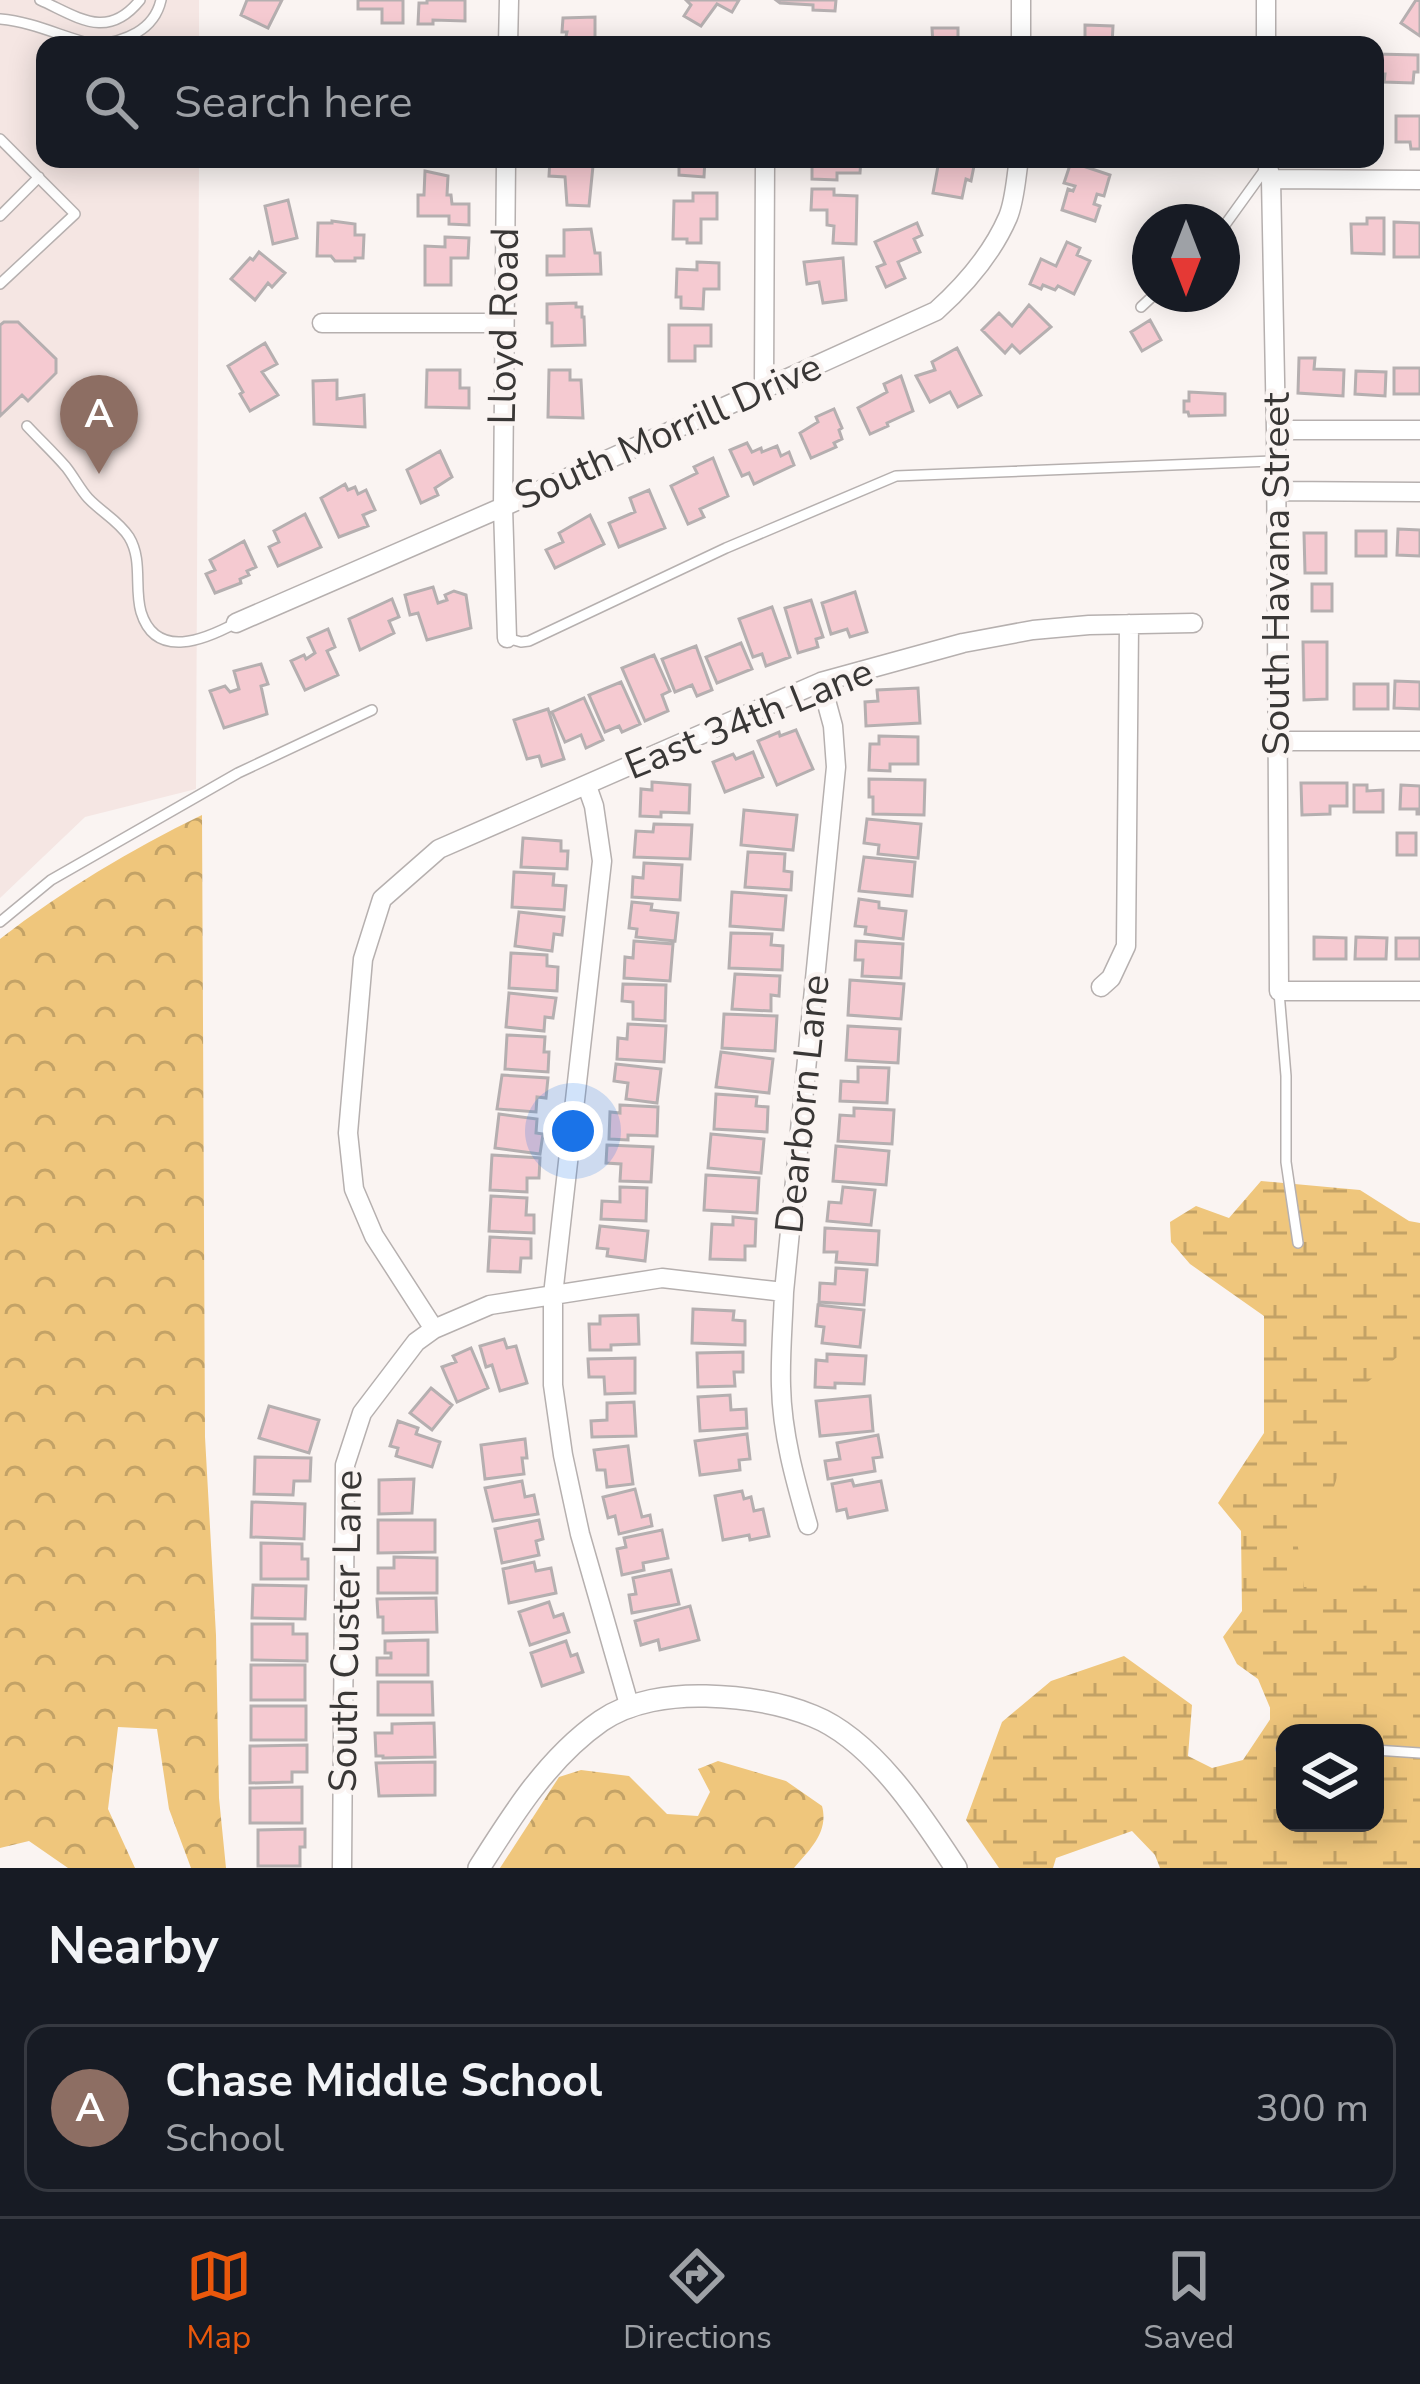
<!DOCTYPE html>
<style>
body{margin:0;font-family:"Nunito Sans",sans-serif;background:#20242c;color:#f1f3f6}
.controls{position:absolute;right:36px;bottom:36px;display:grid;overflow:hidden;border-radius:24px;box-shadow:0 6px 30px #0003}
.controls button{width:108px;height:108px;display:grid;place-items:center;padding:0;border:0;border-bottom:3px solid #363941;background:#171b24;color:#f1f3f6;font:60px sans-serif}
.compass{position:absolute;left:1132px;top:204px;width:108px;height:108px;border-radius:50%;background:#171b24;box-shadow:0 6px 30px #0003;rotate:180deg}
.you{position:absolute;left:573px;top:1131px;width:42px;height:42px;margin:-30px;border:9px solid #fff;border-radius:50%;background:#1a73e8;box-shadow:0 0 0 18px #1a73e833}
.badge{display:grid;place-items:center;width:78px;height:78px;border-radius:50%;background:#ea580c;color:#fff;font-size:39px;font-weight:700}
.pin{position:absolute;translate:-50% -99px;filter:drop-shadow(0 3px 6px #0008)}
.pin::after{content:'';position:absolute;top:63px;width:42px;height:36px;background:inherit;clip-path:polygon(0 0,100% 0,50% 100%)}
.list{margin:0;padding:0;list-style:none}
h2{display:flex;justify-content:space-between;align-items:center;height:156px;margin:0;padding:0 48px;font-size:51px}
h2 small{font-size:39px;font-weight:400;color:#9ea1a6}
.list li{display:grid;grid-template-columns:78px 1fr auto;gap:36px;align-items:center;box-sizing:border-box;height:168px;margin:0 24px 24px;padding:0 24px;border:3px solid #363941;border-radius:24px}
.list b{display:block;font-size:45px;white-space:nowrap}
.list p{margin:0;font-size:39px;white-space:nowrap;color:#9ea1a6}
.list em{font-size:39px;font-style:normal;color:#9ea1a6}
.icon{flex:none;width:66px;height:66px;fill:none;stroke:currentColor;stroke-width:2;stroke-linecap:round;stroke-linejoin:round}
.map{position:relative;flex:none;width:1420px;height:1868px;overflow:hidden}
.search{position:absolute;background:#171b24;box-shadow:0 6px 30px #0003;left:36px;right:36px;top:36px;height:132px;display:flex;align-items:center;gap:30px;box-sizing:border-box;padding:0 42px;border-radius:24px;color:#9ea1a6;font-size:45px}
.sheet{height:348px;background:#171b24}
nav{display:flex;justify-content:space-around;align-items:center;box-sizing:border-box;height:168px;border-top:3px solid #363941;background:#171b24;font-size:33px;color:#9ea1a6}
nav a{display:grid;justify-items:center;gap:6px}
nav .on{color:#ea580c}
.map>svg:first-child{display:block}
</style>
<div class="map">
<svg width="1420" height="1868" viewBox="0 0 1420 1868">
<defs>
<pattern id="forest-crowns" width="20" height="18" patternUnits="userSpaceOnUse" patternTransform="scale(3)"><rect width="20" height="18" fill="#efc67c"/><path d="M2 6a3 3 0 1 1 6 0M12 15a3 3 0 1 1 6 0" fill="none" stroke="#c3a266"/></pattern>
<pattern id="wetland-marsh" width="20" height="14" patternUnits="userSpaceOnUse" patternTransform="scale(3)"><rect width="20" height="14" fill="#efc67c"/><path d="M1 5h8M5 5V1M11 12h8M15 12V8" fill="none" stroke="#c3a266"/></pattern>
</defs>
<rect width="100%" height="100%" fill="#faf4f2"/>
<path fill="#f5e6e3" d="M0,0H199V45H45V159H199L196,789L85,817L0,898Z"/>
<path fill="#efc67c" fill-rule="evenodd" d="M1270,1260L1420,1261V1868H1270ZM1285,1733H1375V1823H1285Z"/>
<path fill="url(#forest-crowns)" d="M202,815L205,1437L216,1635L219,1798L226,1868H191L169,1809L157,1729L118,1727L108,1809L135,1868H68L29,1841L0,1848V939C63,890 130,850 202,815Z
M718,1761L786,1781L822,1806C829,1832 810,1849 794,1868H500L559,1777L581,1770L629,1776L667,1814L698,1816L710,1792L698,1769Z"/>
<path fill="url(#wetland-marsh)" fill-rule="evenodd" d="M1261,1181L1360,1190L1409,1221L1420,1223V1352H1403L1350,1397L1353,1431L1327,1507L1296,1534L1304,1587L1398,1585L1420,1561V1868H1160L1155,1855L1132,1831L1056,1858L1053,1868H999L966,1820L1002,1722L1051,1681L1124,1656L1192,1705L1188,1756L1212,1768L1243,1760L1273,1715L1258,1679L1237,1664L1223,1637L1242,1611L1241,1531L1218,1503L1264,1433V1316L1190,1264L1171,1242L1170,1222L1196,1206L1229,1218ZM1285,1733H1375V1823H1285Z"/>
<path fill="#f5cad1" stroke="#b5afb0" stroke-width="3" d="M247,0H282L268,28L241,15Z
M358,0H403V23H382V9H358Z
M427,0H465V21L433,20V24H418L419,3H427Z
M686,0H739L732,12L717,4L701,26L684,16L691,5Z
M776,0H836L835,11L813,10V5L780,3Z
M1416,0L1420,1V36L1401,23Z
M595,17V45H564L567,32H562L563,18Z
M1085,25L1113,26L1112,45H1085Z
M932,28H958V39L962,45H933Z
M1375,54L1418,55V72H1414L1413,83L1384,82L1385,74H1375Z
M1396,116H1420V149H1411L1410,142H1396Z
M550,159H589V166H593L589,206L567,205L565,177L549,176Z
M679,159H705L704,177L679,175Z
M812,159H861L860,173H837V180L812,179Z
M944,159L975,161L971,181L966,179L962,198L933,193L938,166H942Z
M1071,162L1110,175L1104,196L1097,194L1094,204L1100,206L1095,221L1062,210L1068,189L1073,191L1075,186L1064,183Z
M425,171L448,176L447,195H451L452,204H469V225L449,224V216H418V195H424Z
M812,189H834V195L857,196L856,244L833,243L834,226L827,225V210H811Z
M693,193H717V219H701V243H687V239H673L674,201H693Z
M288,200L297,238L273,244L265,206Z
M1367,218H1384V254L1352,253L1351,224H1367Z
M332,221L355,224V235H364L363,258H355V261H335L331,256H317L318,223H332Z
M1394,222L1420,223V257H1394Z
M917,223L922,235L914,239L920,252L898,262L905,278L886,287L877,267L885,264L875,242Z
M591,229L595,253H600L601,274L547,275V256H564V230Z
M445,237L469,238L468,258H451V285H425V246L445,247Z
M1067,242L1080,248L1077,255L1090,261L1074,294L1058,286L1055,290L1043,285L1041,289L1030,284L1041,259L1056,266Z
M259,252L285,273L272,287L268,283L255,300L231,279L250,258L253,260Z
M843,258L846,300L823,303L819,282L807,284L804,262Z
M697,262L719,263V289H704L703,309L681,308V297H676L677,269L697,270Z
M576,303V307H582V317H584L585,345L552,346V323H547V304Z
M1029,305L1051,327L1020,353L1012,345L1005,353L982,330L999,313L1012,326Z
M1150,320L1161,340L1142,351L1131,332Z
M4,322H18L56,359V373L28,401L22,395L0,416V325Z
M669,325H711V346H695V361H669Z
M265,343L277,364L262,372L278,395L250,411L240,394L243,392L228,366Z
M957,348L981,395L958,407L950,392L930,402L916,376L935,370L932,362Z
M1299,358H1315L1314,369L1344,370L1343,396L1298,393Z
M1394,368H1420V394H1394Z
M427,370H460V388H469V408L426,407Z
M549,370H570V380H581L583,418L548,417Z
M1356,371L1386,372L1385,396L1355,394Z
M901,376L913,411L887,423L888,426L870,434L858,408L887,392L884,384Z
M337,380V399L364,395L365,427L314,424L313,381Z
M1189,392L1225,394V415L1189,416L1188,412H1184V401H1189Z
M114,395L118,408L86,416L82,403Z
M834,409L842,428L839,430L842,439L834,443L836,447L811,458L800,433L818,422L816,417Z
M747,443L752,452L761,448L762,452L777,446L781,456L789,452L794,465L754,484L749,473L742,476L730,450Z
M440,451L452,477L435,488L438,495L421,503L407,470Z
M713,458L728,496L700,509L704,517L688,524L671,486L697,473L694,467Z
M345,484L348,490L355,487L358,494L366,490L375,510L363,515L368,526L339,537L321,498Z
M649,490L665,528L619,547L609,523L635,512L630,498Z
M305,514L321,547L278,566L269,547L279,542L274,531Z
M590,515L604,544L555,568L546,550L563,542L559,533Z
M1398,529L1420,530V556L1397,555Z
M1356,531H1386V556H1356Z
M1304,533H1326V573H1305Z
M244,541L256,567L247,571L249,575L240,579L241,583L215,593L206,574L215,570L210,560Z
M1312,584H1332V611H1312Z
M433,587L438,603L447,600L445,595L454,591L466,595L471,628L427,640L418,613L410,615L405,595Z
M855,592L867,632L850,637L847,629L831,634L822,603Z
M392,599L399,617L389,621L394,633L360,650L349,619Z
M811,600L823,637L816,639L818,647L798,653L785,608Z
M772,607L790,657L766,666L762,654L753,657L739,619Z
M328,629L335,647L327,651L338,675L305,690L291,661L304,655L306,659L315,653L308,638Z
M1303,642H1327V699L1304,700Z
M741,643L752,669L717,683L706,657Z
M696,646L712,690L697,696L692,685L675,692L662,659Z
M654,655L670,691L662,695L668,711L645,721L622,668Z
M261,664L268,684L261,686L267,714L224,728L210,691L225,686L230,692L239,689L234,671Z
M1395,681L1420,682V709L1394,708Z
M621,682L640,724L622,732L619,726L605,732L589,695Z
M1354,684H1388V709H1354Z
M918,688L920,723L866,726L865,702L878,701L877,690Z
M584,698L603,740L586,748L581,735L565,742L552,712Z
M548,709L564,759L542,766L539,756L527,759L514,720Z
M796,730L813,769L777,785L758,741L779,732L780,736Z
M879,736L918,737V764H890V771L869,770L870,744H879Z
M753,752L763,777L725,792L713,762L733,754L736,759Z
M869,779L925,780L924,815L873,814V797H869Z
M652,782L690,785L689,813L661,812V817L640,816L641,789L652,790Z
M1301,783H1347V806H1330V814L1302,815Z
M1354,785H1367V791L1383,790V812H1354Z
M1401,785L1420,786V814H1417V809H1400Z
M744,810L797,815L793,850L741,845Z
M867,819L921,824L918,858L878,854L879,845L864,843Z
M654,824L692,825L690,859L634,857L636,831L653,832Z
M1397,833H1416V855H1397Z
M523,838L561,841V851H568L567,869L521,867Z
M748,852L785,854L784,871L792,872L791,890L745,887Z
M864,857L915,862L912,896L859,891Z
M644,863L682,865L680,900L632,897L633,877L643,878Z
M514,872L554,874L553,885L566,886L564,910L512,907Z
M732,892L786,896L783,930L730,926Z
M859,899L879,902V908L906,911L903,939L865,934L866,927L855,926Z
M632,902L652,904L651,910L678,913L675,941L636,937L637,929L629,928Z
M519,912L564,917L562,935L554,934L552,951L515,946Z
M731,933L772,934L771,945L783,946L782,970L729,968Z
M1314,937L1346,938V959H1314Z
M1356,937L1387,938L1386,959H1355Z
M1396,938H1420V959H1396Z
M634,941L673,944L670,981L624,978L625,957L633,958Z
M856,941L903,944L901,978L862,976L863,960H855Z
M511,953L547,955V966L558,967L557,991L509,988Z
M735,974L780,976L779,996L771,995V1011L732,1009Z
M850,980L904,984L901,1019L848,1015Z
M623,984L666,985L665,1021L633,1019V1002L622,1001Z
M509,993L556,998L553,1018L545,1017L544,1031L506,1027Z
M724,1014L777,1016L775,1051L722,1048Z
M628,1024L666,1026L664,1062L617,1059L618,1038L627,1039Z
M848,1026L900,1029L898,1063L846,1060Z
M507,1035L545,1037L544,1052H549L548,1072L505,1069Z
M721,1052L773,1059L769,1093L716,1087Z
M616,1064L661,1069L657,1103L626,1099L628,1083L614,1081Z
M858,1067L889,1068L887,1103L840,1101L841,1081L858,1082Z
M502,1075L548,1078L546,1098L537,1097L536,1112L497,1109Z
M716,1094L757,1097L756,1106L768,1107L767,1132L714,1129Z
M620,1105L658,1107L657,1136L628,1135V1140L609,1139L610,1112L620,1113Z
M854,1108L894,1110L892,1144L838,1141L840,1115L854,1116Z
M499,1114L537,1119L536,1133L543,1134L540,1154L495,1148Z
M711,1134L764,1139L761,1173L708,1168Z
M607,1145L653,1147L651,1182L620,1181L621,1164L606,1163Z
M836,1146L889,1151L886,1185L833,1181Z
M492,1155L540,1158L539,1178H527V1192L490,1190Z
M706,1175L759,1178L757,1213L704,1210Z
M620,1187L647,1188L646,1221L601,1219L602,1201L620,1202Z
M843,1187L875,1190L871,1225L827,1221L829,1202L841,1203Z
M491,1196L527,1198L526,1215H534V1233L489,1231Z
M733,1217L756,1219L755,1246H745V1260L710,1259L712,1224L733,1225Z
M600,1226L648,1231L645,1261L607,1256L608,1249L597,1248Z
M825,1228L879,1231L877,1265L836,1262L837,1252H824Z
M490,1237L531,1239V1258H521L520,1272L488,1271Z
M836,1268L867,1270L864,1305L819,1302L820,1283L835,1284Z
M818,1305L864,1310L860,1347L822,1343L824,1327L816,1326Z
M693,1309L734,1311L733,1320L745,1321V1345L692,1343Z
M638,1315L639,1344L611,1345V1350H590L589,1324H600V1316Z
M504,1339L507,1348L516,1346L527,1383L500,1391L492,1365L486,1367L480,1346Z
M471,1348L488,1388L457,1402L442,1367L456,1362L453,1356Z
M743,1352V1372H734L735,1386L698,1387L697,1353Z
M827,1354L866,1356L864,1384L835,1383V1388L815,1387L816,1360L827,1361Z
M635,1358V1393L605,1394L604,1377H589L588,1359Z
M431,1388L452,1405L432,1430L410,1413Z
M730,1395L731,1410L746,1409L747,1428L700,1431L698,1397Z
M870,1396L873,1431L820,1436L816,1401Z
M634,1402L636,1436L592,1437L591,1421L607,1420V1403Z
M269,1406L319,1420L309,1453L259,1438Z
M398,1421L418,1428L416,1434L440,1442L432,1467L396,1456L398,1448L390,1446Z
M747,1434L750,1459L739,1460L740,1470L700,1475L695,1441Z
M878,1435L882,1457L873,1458L875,1471L828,1479L825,1461L840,1459L837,1443Z
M525,1439L527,1458H522L524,1474L485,1479L481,1445Z
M628,1446L633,1484L607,1487L605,1470H597L594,1450Z
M255,1457L311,1458L310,1481H294L293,1495L254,1494Z
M414,1479L412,1513L379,1514V1480Z
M852,1480L854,1486L881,1481L887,1510L848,1518L846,1509L837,1511L832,1484Z
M522,1481L525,1497L534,1495L538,1514L493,1521L485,1488Z
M635,1489L642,1517L650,1515L652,1526L619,1534L615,1516L608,1518L603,1497Z
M742,1491L744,1499L751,1497L754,1511L763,1509L769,1536L750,1540L749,1535L723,1540L715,1496Z
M252,1502L305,1504L304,1539L251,1537Z
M378,1520H435V1552L378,1553Z
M539,1520L543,1539L536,1541L539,1555L502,1563L495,1529Z
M662,1530L668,1558L643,1563L644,1570L622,1575L617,1549L626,1547L624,1538Z
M261,1543L302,1544V1559H308V1579H261Z
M394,1557L437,1558V1593H378V1568H394Z
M534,1562L536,1571L551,1568L556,1593L509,1603L503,1569Z
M671,1570L679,1604L632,1613L629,1595L636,1594L633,1578Z
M253,1585L306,1586L305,1619L252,1618Z
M436,1598L437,1632L383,1633V1617H378L377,1599Z
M549,1602L554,1617L563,1614L569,1632L530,1645L519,1612Z
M690,1606L699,1640L660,1650L658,1640L641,1645L635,1621Z
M252,1624H293V1634H307V1661L252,1660Z
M428,1640V1675H377V1658H391V1653H385V1641Z
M566,1641L571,1656L577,1654L583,1672L542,1686L531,1653Z
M251,1665H305V1700H251Z
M378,1682H432L433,1715H378Z
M251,1706H306V1740H251Z
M434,1723L435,1757L383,1758V1756H376L375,1733H392V1724Z
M307,1745V1772H292V1782L250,1783V1746Z
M435,1762V1795L379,1796L376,1763Z
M302,1787V1823H250V1788Z
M305,1829V1847H300V1866H258V1830Z"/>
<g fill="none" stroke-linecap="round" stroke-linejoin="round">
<g stroke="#b6b0af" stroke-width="12">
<path id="service" d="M40,0C78,17 107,41 140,0
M0,19C34,22 62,37 95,45
M96,45C125,41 154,31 161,0
M0,139L75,214L0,284
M0,216L39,177
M1222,229L1266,168
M1141,307L1155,294
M27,426C40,440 54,453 66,467C74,477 80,489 88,498C101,512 119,521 129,537C143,560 134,588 141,612C156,661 206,639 236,623
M507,638L521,642L529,641L726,548L896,476L1275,461
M0,922L51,880L238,773L372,710
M1279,992L1286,1076V1162L1298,1243
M1281,1749H1285
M1375,1750L1420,1753"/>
</g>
<g stroke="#b6b0af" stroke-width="21">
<path id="minor" d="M1266,0V45
M508,45L509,0
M1021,45V0
M506,159L503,507L507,638
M1266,159L1271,179L1276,430L1279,991H1420
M1271,179L1420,180
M322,323H503
M764,387L765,159
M1276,430H1420
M1276,491L1420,492
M236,623L503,507L936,311C965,285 992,254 1008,217C1015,200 1016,177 1019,159
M1277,741H1420
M587,786L594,806L602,861L553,1295V1385L563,1455L580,1534L630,1708
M1101,987L1111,978L1126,946L1129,624
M434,1329L374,1236L354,1189L348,1133L363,959L382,899L439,849L821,682L963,643L1033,630L1089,625L1193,623
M808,1525C795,1480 782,1434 781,1386C780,1355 783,1323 784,1292L836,767L833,726L821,682
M342,1868L345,1465L362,1413L416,1342L434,1329L490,1305L662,1278L784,1292"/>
</g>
<g stroke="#b6b0af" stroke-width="24">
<path id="tertiary" d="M479,1868C513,1814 548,1758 601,1721C630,1701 671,1695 706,1696C742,1697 779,1702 813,1716C873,1740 922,1816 956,1868"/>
</g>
<use href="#service" stroke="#fff" stroke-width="9"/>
<use href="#minor" stroke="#fff" stroke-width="18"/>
<use href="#tertiary" stroke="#fff" stroke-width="21"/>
</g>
<g text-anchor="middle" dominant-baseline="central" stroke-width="9" stroke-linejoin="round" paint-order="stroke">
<g font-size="39" fill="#393736" stroke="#faf4f2">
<text transform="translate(504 326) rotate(-89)">Lloyd Road</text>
<text transform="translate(668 432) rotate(-24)">South Morrill Drive</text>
<text transform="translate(1276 574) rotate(-90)">South Havana Street</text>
<text transform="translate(749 719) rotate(-22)">East 34th Lane</text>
<text transform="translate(803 1104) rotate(-84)">Dearborn Lane</text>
<text transform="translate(346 1631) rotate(-89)">South Custer Lane</text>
</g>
</g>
</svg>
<div class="controls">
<button><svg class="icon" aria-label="layers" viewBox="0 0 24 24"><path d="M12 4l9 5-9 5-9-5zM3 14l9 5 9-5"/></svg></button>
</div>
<svg class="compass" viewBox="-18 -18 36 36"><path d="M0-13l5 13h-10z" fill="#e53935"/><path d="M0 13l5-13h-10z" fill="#9ea1a6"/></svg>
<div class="you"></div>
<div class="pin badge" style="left:99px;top:474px;background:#8d6e63">A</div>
<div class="search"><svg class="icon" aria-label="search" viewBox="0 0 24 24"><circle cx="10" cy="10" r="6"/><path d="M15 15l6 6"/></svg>Search here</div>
</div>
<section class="sheet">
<h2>Nearby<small></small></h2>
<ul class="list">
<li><span class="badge" style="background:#8d6e63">A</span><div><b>Chase Middle School</b><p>School</p></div><em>300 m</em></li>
</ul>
</section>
<nav>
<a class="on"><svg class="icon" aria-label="map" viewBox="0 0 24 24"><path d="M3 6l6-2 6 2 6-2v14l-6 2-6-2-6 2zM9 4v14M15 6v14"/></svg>Map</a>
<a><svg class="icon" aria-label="directions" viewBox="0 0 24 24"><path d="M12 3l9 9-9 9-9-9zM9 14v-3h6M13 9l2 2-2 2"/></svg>Directions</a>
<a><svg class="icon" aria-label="saved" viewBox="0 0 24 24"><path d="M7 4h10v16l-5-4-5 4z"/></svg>Saved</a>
</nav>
